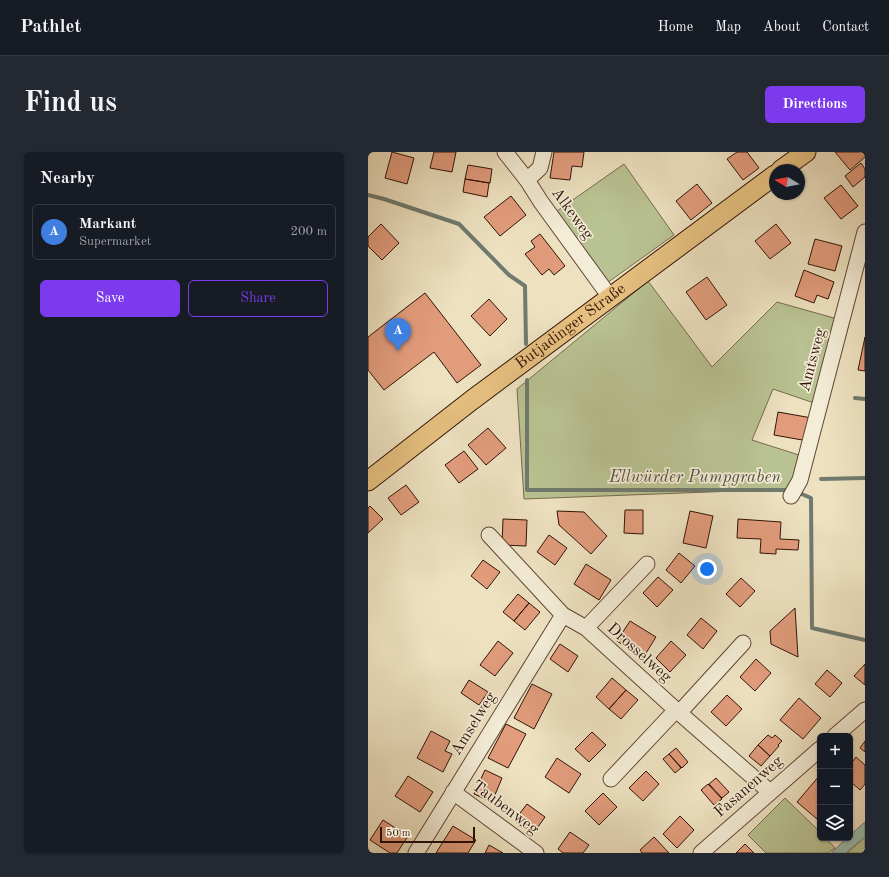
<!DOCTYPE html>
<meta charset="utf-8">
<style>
body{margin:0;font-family:"Old Standard TT",serif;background:#242831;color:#f1f3f6}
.controls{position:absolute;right:12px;bottom:12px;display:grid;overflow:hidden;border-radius:6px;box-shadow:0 1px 3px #0004}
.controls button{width:36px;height:36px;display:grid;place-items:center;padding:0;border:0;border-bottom:1px solid #363941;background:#171b24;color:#f1f3f6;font:20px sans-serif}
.compass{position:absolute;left:401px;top:12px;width:36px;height:36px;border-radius:50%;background:#171b24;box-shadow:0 1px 3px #0004;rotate:280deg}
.scale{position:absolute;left:12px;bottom:10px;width:95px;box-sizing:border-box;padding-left:4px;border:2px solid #321307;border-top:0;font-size:11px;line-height:14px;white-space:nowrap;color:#321307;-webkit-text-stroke:3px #f3ecd6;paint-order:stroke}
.you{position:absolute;left:339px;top:417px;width:14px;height:14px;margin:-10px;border:3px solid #fff;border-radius:50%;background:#1a73e8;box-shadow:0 0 0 6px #1a73e833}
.badge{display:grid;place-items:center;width:26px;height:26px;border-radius:50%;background:#7c3aed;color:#fff;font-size:13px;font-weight:700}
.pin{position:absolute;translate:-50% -33px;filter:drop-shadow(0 1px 2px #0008)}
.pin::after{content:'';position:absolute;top:21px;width:14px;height:12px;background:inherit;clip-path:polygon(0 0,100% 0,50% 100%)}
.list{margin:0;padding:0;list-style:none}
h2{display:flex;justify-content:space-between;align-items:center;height:52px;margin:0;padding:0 16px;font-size:17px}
h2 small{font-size:13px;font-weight:400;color:#9ea1a6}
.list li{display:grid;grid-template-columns:26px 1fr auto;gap:12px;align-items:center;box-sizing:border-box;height:56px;margin:0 8px 8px;padding:0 8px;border:1px solid #363941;border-radius:6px}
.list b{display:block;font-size:15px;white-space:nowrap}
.list p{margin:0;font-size:13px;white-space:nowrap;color:#9ea1a6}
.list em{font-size:13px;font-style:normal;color:#9ea1a6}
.actions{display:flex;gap:8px;padding:12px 16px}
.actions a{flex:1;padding:9px 0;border:1px solid #7c3aed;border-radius:6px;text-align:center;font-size:14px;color:#7c3aed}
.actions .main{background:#7c3aed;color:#fff}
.icon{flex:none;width:22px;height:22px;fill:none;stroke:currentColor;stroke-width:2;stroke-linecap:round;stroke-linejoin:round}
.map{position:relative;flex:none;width:497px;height:701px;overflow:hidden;border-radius:6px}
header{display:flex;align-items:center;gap:24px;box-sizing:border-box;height:56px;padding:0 20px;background:#171b24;border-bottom:1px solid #363941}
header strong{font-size:19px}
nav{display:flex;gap:22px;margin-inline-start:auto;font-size:14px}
.intro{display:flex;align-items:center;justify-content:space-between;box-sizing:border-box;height:96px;padding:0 24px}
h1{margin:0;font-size:28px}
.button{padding:10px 18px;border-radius:6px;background:#7c3aed;color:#fff;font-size:14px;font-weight:700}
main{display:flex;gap:24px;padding:0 24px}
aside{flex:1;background:#171b24;border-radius:6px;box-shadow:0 1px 3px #0004}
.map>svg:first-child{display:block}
</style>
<header>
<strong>Pathlet</strong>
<nav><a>Home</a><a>Map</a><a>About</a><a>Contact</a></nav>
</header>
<div class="intro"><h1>Find us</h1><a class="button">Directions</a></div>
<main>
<aside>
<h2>Nearby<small></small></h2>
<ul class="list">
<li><span class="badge" style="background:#3f7fe0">A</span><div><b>Markant</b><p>Supermarket</p></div><em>200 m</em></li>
</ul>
<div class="actions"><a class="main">Save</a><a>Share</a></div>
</aside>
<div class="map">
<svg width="497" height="701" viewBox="0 0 497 701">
<rect width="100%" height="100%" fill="#ede1c0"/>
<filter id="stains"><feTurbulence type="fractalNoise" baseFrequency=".005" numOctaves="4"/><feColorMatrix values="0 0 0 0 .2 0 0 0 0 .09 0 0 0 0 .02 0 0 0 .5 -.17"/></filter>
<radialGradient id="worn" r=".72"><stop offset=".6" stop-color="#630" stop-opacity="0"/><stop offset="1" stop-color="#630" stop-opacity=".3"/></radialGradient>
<path fill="#b9c292" stroke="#766a4c" d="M256,12L306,83L239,131L189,59Z
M280,129L344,215L409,150L473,168L452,253L405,237L384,288L434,304L421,337L156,347L149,237Z
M417,646L452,680V686H458L467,696L460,701H398L380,683Z
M497,685V701H478H479Z"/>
<path fill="#99beb2" stroke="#707a6e" d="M497,670V685L478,701H463L479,686H482V683Z"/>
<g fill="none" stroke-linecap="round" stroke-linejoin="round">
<path stroke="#707a6e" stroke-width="4" d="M0,43L16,47L91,72L141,123L157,134L158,192
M159,228V338H423
M487,246L497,247
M453,327L497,326
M429,340L443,346L444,476L497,488"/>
</g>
<path fill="#e19c7c" stroke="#321307" d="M24,0L46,6L39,32L17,26Z
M66,0H88L84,20L62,16Z
M186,0H216L214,15L204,14L202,28L182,26Z
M369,0H379L391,16L375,28L359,7Z
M467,0H497V5L482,18Z
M493,11L497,17V25L485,35L477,24Z
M100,13L124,17L122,31L97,27Z
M97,27L121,31L119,45L95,40Z
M329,32L344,51L323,68L308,49Z
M473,33L490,54L473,67L456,46Z
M143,44L158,63L132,84L116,65Z
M13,72L31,91L14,108L0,94V85Z
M408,72L423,91L402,107L387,89Z
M172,82L197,114L186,123L181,117L174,123L157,102L167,95L163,89Z
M447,87L474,94L467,119L440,112Z
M436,118L466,130L460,147L449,143L446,151L427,144Z
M339,125L359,153L338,168L318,140Z
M57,141L113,213L89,231L66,200L16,238L0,218V185Z
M121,147L139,167L122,184L103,164Z
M497,185V219L490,218Z
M410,260L444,266L440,289L406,283Z
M120,276L138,296L118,313L100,293Z
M96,299L110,317L91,331L77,313Z
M38,333L51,350L33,363L20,346Z
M2,354L15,367L0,381V356Z
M257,358H275V382L256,381Z
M189,359L216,360L239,384L223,402L191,373Z
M322,359L345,364L338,396L315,391Z
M135,367L159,368L158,394L134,393Z
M370,367L413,370L412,387L431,388L430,398L408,397V402L392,401L393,387L369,386Z
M181,383L199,396L187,413L169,400Z
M311,401L327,414L313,431L298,418Z
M115,408L132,420L119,437L103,424Z
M218,412L243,428L231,448L206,432Z
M290,425L305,438L289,455L275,441Z
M373,426L387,439L372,455L358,442Z
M150,442L161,451L146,469L135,460Z
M161,451L172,460L157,478L146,469Z
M427,456L430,505L403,492L402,479Z
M333,466L349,479L335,497L319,483Z
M262,469L288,485L275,506L249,489Z
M130,489L145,501L127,524L112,513Z
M303,489L318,503L302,520L288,506Z
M192,492L210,504L200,520L182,507Z
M388,507L403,521L387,539L372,525Z
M497,512V533L486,524Z
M459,518L474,531L462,545L447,532Z
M244,526L258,538L241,557L228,545Z
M101,528L120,540L111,553L93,541Z
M164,532L184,542L166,577L146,566Z
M258,538L270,548L253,567L241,557Z
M359,543L374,557L358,574L343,560Z
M431,546L453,566L435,587L412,568Z
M138,572L158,582L140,616L120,606Z
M63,579L82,589L77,599L84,602L75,620L49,606Z
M224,580L238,593L221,610L207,597Z
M400,583L404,586L407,583L414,589L410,593L411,594L402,604L390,593Z
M497,589V600L492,596Z
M390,593L402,604L393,614L381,604Z
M308,596L320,610L314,616L301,602Z
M301,602L313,616L307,621L295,607Z
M488,605L497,613V632L492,638L482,629V613Z
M189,606L213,622L201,641L177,625Z
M117,618L134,626L124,650L106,642Z
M278,619L291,632L275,649L261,636Z
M452,623V663L449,667L429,650Z
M40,624L65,640L52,660L27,644Z
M348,626L361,640L354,646L341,632Z
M340,632L354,647L346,653L333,638Z
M235,641L249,655L231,673L217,659Z
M159,652L177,665L165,682L146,669Z
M312,664L326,678L309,696L295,682Z
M15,668L40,684L29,701H22L2,688Z
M85,674L108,688L100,701H68Z
M202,680L221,693L215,701H195L190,697Z
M286,685L301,701H274L272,698Z
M377,692L386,701H368Z
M121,693L135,701H117Z"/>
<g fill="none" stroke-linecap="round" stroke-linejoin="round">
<g stroke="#614635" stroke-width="17">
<path id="minor" d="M137,0L159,28L173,50L242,145
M159,28L172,16L176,0
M423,344L432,328L497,80
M121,383L195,463L218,476L308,558L402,640
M218,476L279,412
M311,561L375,491
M467,584L497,558
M243,627L308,558
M85,640L168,701
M48,701L195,463
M333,701L452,597"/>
</g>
<g stroke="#321307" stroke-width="21">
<g id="major">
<path d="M413,18L438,0"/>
<path id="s1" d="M0,329L104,248L407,23"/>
</g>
</g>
<use href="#minor" stroke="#f3ecd6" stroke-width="15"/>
<use href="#major" stroke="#e6c080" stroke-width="19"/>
</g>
<g text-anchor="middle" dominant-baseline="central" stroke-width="3.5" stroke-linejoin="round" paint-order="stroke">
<g font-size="16" fill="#321307" stroke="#f3ecd6">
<text transform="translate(204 62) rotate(54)">Alkeweg</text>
<text stroke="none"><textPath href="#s1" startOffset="255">Butjadinger Straße</textPath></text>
<text transform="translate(445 208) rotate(-75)">Amtsweg</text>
<text transform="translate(271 501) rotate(42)">Drosselweg</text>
<text transform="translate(106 572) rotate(-58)">Amselweg</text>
<text transform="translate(381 635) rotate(-41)">Fasanenweg</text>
<text transform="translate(137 656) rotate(37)">Taubenweg</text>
</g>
<g font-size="17" font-style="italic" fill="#564f43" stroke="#f3ecd6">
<text x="327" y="325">Ellwürder Pumpgraben</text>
</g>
</g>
<rect width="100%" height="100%" filter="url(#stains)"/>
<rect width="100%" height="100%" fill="url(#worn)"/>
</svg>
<div class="controls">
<button>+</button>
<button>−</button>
<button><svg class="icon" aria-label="layers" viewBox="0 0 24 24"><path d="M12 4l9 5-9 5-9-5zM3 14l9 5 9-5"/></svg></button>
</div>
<svg class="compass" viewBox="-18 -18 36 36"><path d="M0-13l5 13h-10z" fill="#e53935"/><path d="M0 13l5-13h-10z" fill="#9ea1a6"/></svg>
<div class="scale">50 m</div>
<div class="you"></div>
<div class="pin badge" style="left:30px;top:199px;background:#3f7fe0">A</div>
</div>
</main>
